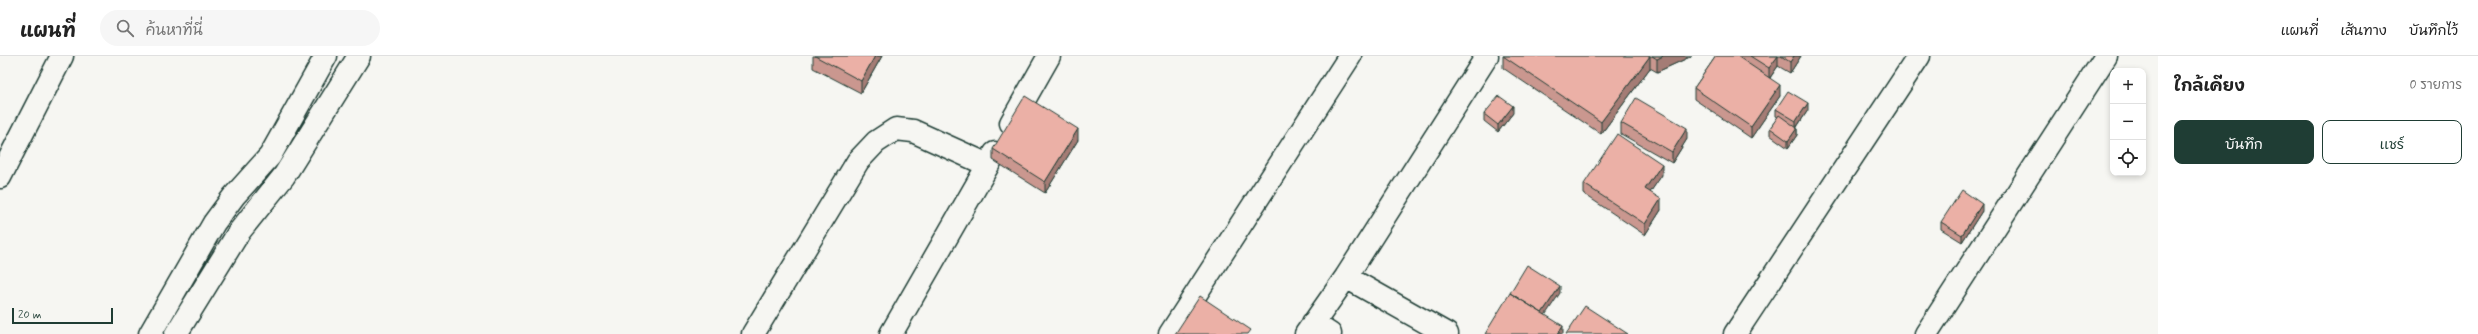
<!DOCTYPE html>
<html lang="th">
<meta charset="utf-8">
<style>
body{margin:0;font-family:Mynerve,"Playpen Sans Thai",sans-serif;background:#f6f6f6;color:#222}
.controls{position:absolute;right:12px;top:12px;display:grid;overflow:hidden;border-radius:8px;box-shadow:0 2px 6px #0003}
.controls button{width:36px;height:36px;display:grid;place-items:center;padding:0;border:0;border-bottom:1px solid #e0e0e0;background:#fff;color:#222;font:20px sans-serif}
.scale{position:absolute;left:12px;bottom:10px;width:101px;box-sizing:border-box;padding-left:4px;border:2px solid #1f3d34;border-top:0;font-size:11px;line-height:14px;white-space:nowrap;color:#1f3d34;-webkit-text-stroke:3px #f6f6f2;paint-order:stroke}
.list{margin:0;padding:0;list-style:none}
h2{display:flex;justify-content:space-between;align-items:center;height:52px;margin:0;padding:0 16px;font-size:17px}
h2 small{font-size:13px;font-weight:400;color:#767676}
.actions{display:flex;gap:8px;padding:12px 16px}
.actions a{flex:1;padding:9px 0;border:1px solid #1f3d34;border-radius:8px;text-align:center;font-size:14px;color:#1f3d34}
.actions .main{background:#1f3d34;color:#fff}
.icon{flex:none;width:22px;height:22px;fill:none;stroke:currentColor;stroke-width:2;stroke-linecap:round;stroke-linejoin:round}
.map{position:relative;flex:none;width:2158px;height:278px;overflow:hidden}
header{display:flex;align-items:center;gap:24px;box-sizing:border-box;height:56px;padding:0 20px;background:#fff;border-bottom:1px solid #e0e0e0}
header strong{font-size:19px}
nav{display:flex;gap:22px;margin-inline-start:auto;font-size:14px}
.search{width:280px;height:36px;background:#f6f6f6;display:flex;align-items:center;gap:10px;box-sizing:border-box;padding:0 14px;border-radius:22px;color:#767676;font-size:15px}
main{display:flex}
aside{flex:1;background:#fff}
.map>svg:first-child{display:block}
</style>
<header>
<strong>แผนที่</strong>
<div class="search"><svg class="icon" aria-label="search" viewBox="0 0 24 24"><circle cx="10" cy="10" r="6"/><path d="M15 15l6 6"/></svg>ค้นหาที่นี่</div>
<nav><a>แผนที่</a><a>เส้นทาง</a><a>บันทึกไว้</a></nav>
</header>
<main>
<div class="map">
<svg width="2158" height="278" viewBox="0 0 2158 278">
<rect width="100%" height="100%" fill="#f6f6f2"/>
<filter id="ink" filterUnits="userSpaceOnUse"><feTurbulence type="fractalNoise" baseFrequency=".025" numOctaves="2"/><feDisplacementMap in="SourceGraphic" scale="8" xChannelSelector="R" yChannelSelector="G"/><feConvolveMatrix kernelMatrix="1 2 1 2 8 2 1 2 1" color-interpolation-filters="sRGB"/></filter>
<g filter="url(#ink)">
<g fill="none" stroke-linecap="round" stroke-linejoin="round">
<g stroke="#1f3d34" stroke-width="25">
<path id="minor" d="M1011,67L1049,0
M0,121L62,0
M1346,221L1447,278
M1313,267L1330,278
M150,278L214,167L234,140L270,100L326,0
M176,278L239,176L284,120L359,0
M753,278L858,105L876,86L896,73L913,75L988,109
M891,278L995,97
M1170,278L1350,0
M1306,278L1346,221L1487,0
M1735,278L1919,0
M1926,278L2106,0"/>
</g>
<use href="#minor" stroke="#f6f6f2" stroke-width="22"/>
</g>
<path fill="#ca978f" stroke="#1f3d34" d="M813,0H882L861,37L813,12Z
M1503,0H1692L1657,16L1650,12L1601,78L1503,12Z
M1716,0H1801L1790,17L1778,10L1770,22L1780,40L1751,82L1694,43V32Z
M1776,53L1808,54L1797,71V79L1788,92L1770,79V72L1778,61L1776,60Z
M1513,57L1498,76L1484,65V58Z
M1621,67L1687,83L1672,107L1621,78Z
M1078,84L1045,137L993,104V93Z
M1662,119L1650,136L1661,154L1645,179L1584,138V128Z
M1982,155L1962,186L1941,173V166Z"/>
<path fill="#a47b74" stroke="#1f3d34" d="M875,0H882L861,37V25Z
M1650,0V12L1601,78V66Z
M1663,0H1692L1657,16V3Z
M1778,0V10L1769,23V12Z
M1794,0H1801L1790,17V6Z
M1780,29V40L1751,82V71Z
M1808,47V54L1796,72V65Z
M1513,50V57L1498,76V69Z
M1687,72V83L1672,107V96Z
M1797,72V79L1788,92V85Z
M1078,73V84L1045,137V126Z
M1662,108V119L1645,144V133Z
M1661,143V154L1645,179V168Z
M1982,148V155L1962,186V179Z
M1560,230V237L1542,264V257Z
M1563,270V278H1558Z"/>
<path fill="#ebb0a6" stroke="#1f3d34" d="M815,0H875L861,25Z
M1503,0H1650L1601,66Z
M1652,0H1663L1657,3Z
M1716,0H1737L1780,29L1751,71L1694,32Z
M1750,0H1778L1769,12Z
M1781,0H1794L1790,6Z
M1788,35L1808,47L1796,65L1776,53Z
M1025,40L1078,73L1045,126L993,93Z
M1499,40L1513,50L1498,69L1484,58Z
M1636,42L1687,72L1672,96L1621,67Z
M1779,59L1797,72L1788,85L1770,72Z
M1617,78L1662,108L1645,133L1661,143L1645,168L1584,128Z
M1962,134L1982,148L1962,179L1941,166Z
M1527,209L1560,230L1542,257L1510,237Z
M1510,237L1563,270L1558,278H1485Z
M1200,240L1251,274L1248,278H1175Z
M1585,250L1628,278H1566Z"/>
</g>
</svg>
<div class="controls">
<button>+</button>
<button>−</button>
<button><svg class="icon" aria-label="locate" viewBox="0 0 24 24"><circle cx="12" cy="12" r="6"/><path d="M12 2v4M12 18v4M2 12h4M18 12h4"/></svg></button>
</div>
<div class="scale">20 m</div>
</div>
<aside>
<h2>ใกล้เคียง<small>0 รายการ</small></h2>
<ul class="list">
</ul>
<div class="actions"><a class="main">บันทึก</a><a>แชร์</a></div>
</aside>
</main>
